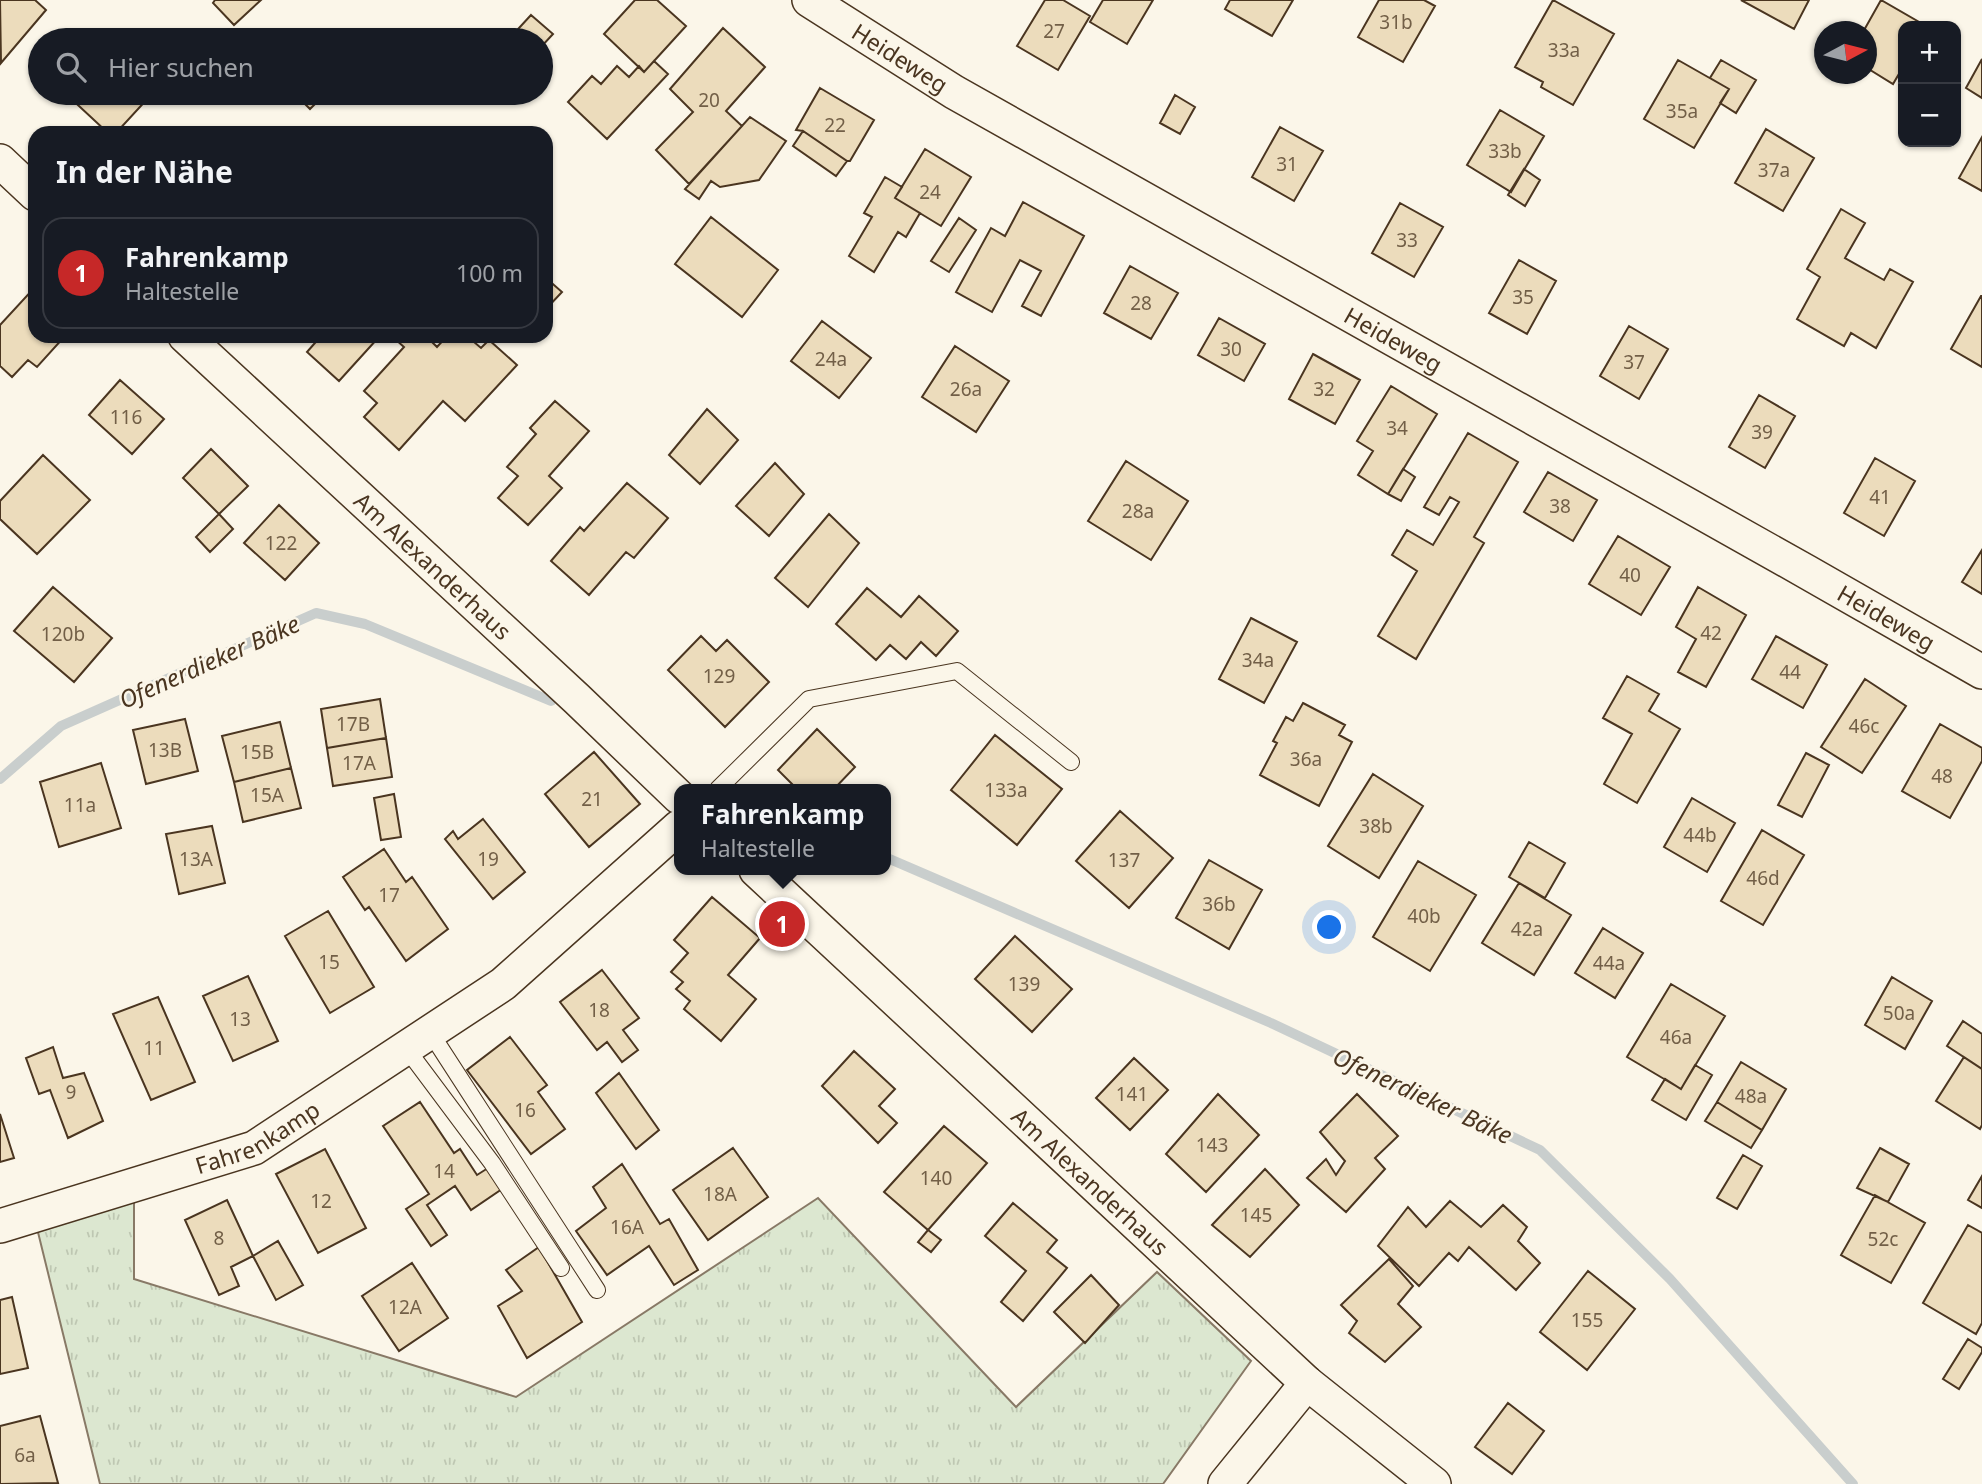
<!DOCTYPE html>
<html lang="de">
<meta charset="utf-8">
<style>
body{margin:0;font-family:"Noto Sans",sans-serif;background:#242831;color:#f1f3f6}
.controls{position:absolute;right:21px;top:21px;display:grid;overflow:hidden;border-radius:14px;box-shadow:0 2px 5px #0004}
.controls button{width:63px;height:63px;display:grid;place-items:center;padding:0;border:0;border-bottom:2px solid #363941;background:#171b24;color:#f1f3f6;font:35px sans-serif}
.compass{position:absolute;left:1814px;top:21px;width:63px;height:63px;border-radius:50%;background:#171b24;box-shadow:0 2px 5px #0004;rotate:83deg}
.you{position:absolute;left:1330px;top:928px;width:24px;height:24px;margin:-18px;border:5px solid #fff;border-radius:50%;background:#1a73e8;box-shadow:0 0 0 10px #1a73e833}
.badge{display:grid;place-items:center;width:46px;height:46px;border-radius:50%;background:#c62828;color:#fff;font-size:23px;font-weight:700}
.pin{position:absolute;translate:-50% -50%;border:4px solid #fff;box-shadow:0 2px 7px #0006}
.popup{position:absolute;left:674px;top:784px;width:217px;height:91px;box-sizing:border-box;display:grid;place-content:center;border-radius:14px;background:#171b24;filter:drop-shadow(0 2px 5px #0005);font-size:23px;white-space:nowrap;color:#9ea1a6}
.popup b{font-size:26px;color:#f1f3f6}
.popup::after{content:'';position:absolute;left:50%;top:100%;margin-left:-14px;border:14px solid transparent;border-top-color:#171b24}
.list{margin:0;padding:0;list-style:none}
h2{display:flex;justify-content:space-between;align-items:center;height:91px;margin:0;padding:0 28px;font-size:30px}
h2 small{font-size:23px;font-weight:400;color:#9ea1a6}
.list li{display:grid;grid-template-columns:46px 1fr auto;gap:21px;align-items:center;box-sizing:border-box;height:112px;margin:0 14px 14px;padding:0 14px;border:2px solid #363941;border-radius:21px}
.list b{display:block;font-size:26px;white-space:nowrap}
.list p{margin:0;font-size:23px;white-space:nowrap;color:#9ea1a6}
.list em{font-size:23px;font-style:normal;color:#9ea1a6}
.icon{flex:none;width:38px;height:38px;fill:none;stroke:currentColor;stroke-width:2;stroke-linecap:round;stroke-linejoin:round}
.map{position:relative;flex:none;width:1982px;height:1484px;overflow:hidden}
.search{position:absolute;background:#171b24;box-shadow:0 2px 5px #0004;left:28px;top:28px;width:525px;height:77px;display:flex;align-items:center;gap:18px;box-sizing:border-box;padding:0 24px;border-radius:38px;color:#9ea1a6;font-size:26px}
.panel{position:absolute;background:#171b24;box-shadow:0 2px 5px #0004;left:28px;top:126px;width:525px;height:217px;border-radius:21px}
.map>svg:first-child{display:block}
</style>
<div class="map">
<svg width="1982" height="1484" viewBox="0 0 1982 1484">
<defs>
<pattern id="park-tufts" width="24" height="20" patternUnits="userSpaceOnUse" patternTransform="scale(1.75)"><rect width="24" height="20" fill="#dce7d0"/><path d="M3 7l-1-3M5 7V3M7 7l1-3M15 17l-1-3M17 17v-4M19 17l1-3" fill="none" stroke="#bec7b2"/></pattern>
</defs>
<rect width="100%" height="100%" fill="#fbf6e9"/>
<path fill="url(#park-tufts)" stroke="#887966" stroke-width="2" d="M134,1185V1279L516,1397L818,1198L1016,1407L1157,1272L1251,1361L1163,1484H100L34,1216Z"/>
<g fill="none" stroke-linecap="round" stroke-linejoin="round">
<path stroke="#c9cecd" stroke-width="10" d="M0,779L61,726L316,613L365,624L551,701
M885,857L1271,1023L1540,1150L1670,1279L1853,1484"/>
</g>
<path fill="#ecdcbc" stroke="#4a3520" stroke-width="2" d="M0,0H35L46,10L1,63Z
M215,0H261L234,25L213,3Z
M635,0H657L686,26L644,72L604,34Z
M1045,0H1063L1090,16L1058,70L1017,46Z
M1103,0H1153L1127,44L1090,22Z
M1230,0H1293L1272,36L1225,9Z
M1379,0H1424L1435,6L1403,62L1358,37Z
M1553,0L1614,34L1573,105L1541,87L1543,82L1515,67Z
M1741,0H1809L1794,29Z
M1881,0L1926,26H1903V67L1893,84L1867,68V32H1863Z
M531,15L553,34L541,47V40H508Z
M723,28L765,67L726,111L742,126L689,184L656,150L693,112L670,89Z
M83,31L93,40H75Z
M1982,59V98L1966,88Z
M1678,60L1729,89L1694,148L1644,119Z
M1721,60L1756,80L1736,113L1720,103L1729,89L1710,78Z
M654,61L668,74L607,139L568,102L592,76L601,84L617,66L629,77L639,66L644,72Z
M820,88L874,120L850,161H847L803,131L796,130Z
M65,93H147L150,96L116,133H108Z
M294,93H326L310,109Z
M1175,95L1195,107L1180,134L1160,123Z
M1500,110L1544,136L1511,192L1467,165Z
M750,117L786,141L759,180L720,187L711,181L699,199L685,189Z
M1280,127L1323,151L1294,201L1252,177Z
M1766,129L1814,158L1783,211L1735,183Z
M803,131L847,161L836,176L793,146Z
M1982,137V191L1959,178Z
M925,149L971,177L941,226L895,198Z
M1524,169L1540,180L1525,206L1508,195Z
M885,177L902,187L895,198L920,213L906,237L898,232L874,272L849,256L872,217L864,213Z
M1023,202L1084,236L1041,316L1022,306L1041,271L1020,260L992,312L956,292L991,228L1005,236Z
M1400,203L1443,227L1414,277L1372,253Z
M1841,209L1865,223L1845,258L1884,280L1890,269L1913,282L1876,348L1851,333L1844,346L1797,319L1820,277L1807,269Z
M711,217L778,270L742,317L675,264Z
M959,218L976,230L949,272L931,261Z
M1519,260L1556,281L1527,334L1489,313Z
M1130,266L1178,293L1151,339L1104,313Z
M546,278L562,292L546,309Z
M35,287V336H65L37,367L28,360L12,377L0,366V325Z
M1981,296H1982V367L1951,349Z
M1219,318L1265,344L1244,381L1198,355Z
M822,321L871,358L839,398L791,361Z
M1629,326L1668,349L1639,399L1600,376Z
M321,336H377L378,338L339,381L307,352Z
M398,336H426L437,347L447,336H467L481,348L489,340L517,365L465,421L443,401L399,450L364,417L377,403L364,391L404,347L395,339Z
M955,346L1009,381L976,432L922,397Z
M1313,354L1360,380L1335,424L1289,399Z
M120,380L164,419L132,454L89,415Z
M1391,386L1437,414L1388,494L1358,475L1373,451L1357,441Z
M1759,395L1795,416L1765,468L1729,447Z
M555,401L589,431L549,476L562,488L528,525L498,498L518,476L507,467L536,434L530,428Z
M707,409L738,440L700,484L669,455Z
M1468,433L1518,462L1474,537L1484,543L1416,659L1378,636L1417,571L1392,555L1407,530L1433,545L1459,502L1450,497L1439,515L1424,507Z
M211,449L248,486L219,514L183,478Z
M43,455L90,500L37,554L0,519V501Z
M1875,458L1915,481L1884,536L1844,513Z
M1126,461L1188,501L1151,560L1088,521Z
M775,463L804,494L769,536L736,506Z
M1403,469L1415,477L1401,501L1388,494Z
M1548,472L1597,500L1573,541L1524,512Z
M627,483L668,518L634,558L626,552L589,595L551,561L580,527L584,531Z
M279,505L319,543L285,580L244,543Z
M219,514L233,529L210,552L196,537Z
M829,514L859,543L808,607L775,578Z
M1618,536L1670,567L1641,615L1589,584Z
M1982,550V594L1962,582Z
M53,587L112,638L74,682L14,631Z
M1698,587L1746,615L1706,687L1678,672L1696,639L1676,627Z
M867,588L901,617L919,596L958,631L936,656L921,642L906,659L890,645L876,660L836,624Z
M1251,618L1297,642L1264,703L1219,679Z
M701,636L716,651L727,640L769,682L725,727L668,670Z
M1776,636L1827,665L1803,708L1752,679Z
M1627,676L1659,694L1649,711L1680,729L1637,803L1604,784L1632,734L1603,718Z
M1865,679L1906,706L1862,773L1821,747Z
M380,699L386,738L327,748L321,709Z
M1303,703L1345,725L1339,735L1352,742L1319,806L1260,775L1277,743L1273,741L1286,717L1293,721Z
M185,719L198,771L146,784L133,730Z
M280,722L291,768L234,782L222,736Z
M1940,724L1982,748V761L1950,818L1902,791Z
M817,729L855,767L834,789H797L778,770Z
M995,735L1062,789L1017,845L951,790Z
M386,738L392,777L333,786L327,748Z
M594,752L640,804L589,847L545,794Z
M1806,753L1829,765L1802,817L1778,805Z
M101,763L121,828L59,847L40,782Z
M291,768L301,808L243,822L234,782Z
M1373,774L1423,806L1379,878L1328,846Z
M394,794L401,837L381,840L374,798Z
M1692,798L1735,823L1707,872L1664,847Z
M1120,811L1173,858L1129,908L1076,861Z
M483,819L525,872L493,899L445,839L453,831L458,839Z
M212,826L225,883L179,894L166,834Z
M1762,830L1804,855L1763,925L1721,901Z
M1529,842L1565,863L1545,898L1509,877Z
M384,849L406,882L412,877L448,929L406,961L369,907L365,910L343,877Z
M1209,860L1262,890L1229,949L1176,918Z
M1418,861L1476,895L1430,971L1373,937Z
M1519,883L1571,915L1534,975L1482,943Z
M712,897L760,938L728,975L756,999L721,1041L684,1009L690,1001L676,989L683,982L671,972L688,953L674,940Z
M328,911L374,987L330,1013L285,936Z
M1603,928L1643,953L1615,998L1575,973Z
M1015,936L1072,989L1032,1032L975,979Z
M602,970L639,1018L623,1030L638,1050L622,1062L607,1042L597,1050L560,1002Z
M248,976L278,1041L233,1061L203,996Z
M1892,977L1932,1001L1905,1049L1865,1025Z
M1671,984L1725,1016L1681,1089L1627,1057Z
M158,997L195,1082L151,1100L113,1014Z
M1963,1021L1982,1034V1069L1947,1046Z
M510,1037L547,1085L538,1092L565,1129L531,1154L467,1070Z
M53,1047L63,1078L84,1073L103,1121L68,1138L50,1090L39,1094L26,1058Z
M854,1051L895,1089L879,1106L897,1123L878,1143L822,1086Z
M1964,1057L1982,1069V1125L1980,1129L1936,1101Z
M1134,1058L1168,1090L1130,1130L1096,1098Z
M1741,1062L1786,1089L1762,1130L1717,1102Z
M1695,1065L1712,1075L1686,1120L1652,1100L1665,1079L1681,1089Z
M619,1073L659,1130L636,1149L596,1093Z
M1218,1094L1259,1135L1206,1192L1166,1154Z
M1357,1094L1398,1136L1375,1158L1385,1169L1346,1212L1307,1178L1326,1159L1336,1175L1345,1161L1320,1132Z
M420,1102L454,1153L460,1149L477,1175L488,1168L502,1189L471,1210L455,1186L427,1205L447,1235L431,1246L406,1209L429,1194L383,1126Z
M1717,1102L1762,1130L1751,1148L1705,1121Z
M0,1114L14,1158L0,1162Z
M944,1126L987,1163L928,1230L884,1192Z
M733,1148L768,1197L708,1240L673,1190Z
M1880,1148L1909,1164L1888,1202L1857,1188Z
M325,1149L366,1228L318,1253L276,1174Z
M1743,1155L1762,1166L1737,1209L1717,1198Z
M622,1164L660,1224L669,1219L698,1270L674,1285L649,1246L607,1275L576,1231L606,1208L593,1187Z
M1265,1169L1299,1205L1250,1257L1212,1225Z
M1982,1176V1208L1968,1200Z
M1875,1195L1925,1223L1891,1283L1841,1255Z
M227,1200L253,1256L231,1267L239,1286L219,1295L185,1220Z
M1450,1201L1481,1227L1503,1205L1527,1227L1518,1241L1540,1263L1516,1290L1469,1247L1458,1261L1449,1253L1419,1286L1378,1246L1408,1207L1426,1227Z
M1013,1203L1057,1240L1047,1252L1067,1268L1023,1321L1001,1302L1026,1271L985,1236Z
M1968,1225L1982,1233V1323L1976,1334L1923,1303Z
M928,1230L941,1240L931,1252L918,1242Z
M278,1241L303,1285L276,1300L253,1256Z
M539,1247L582,1322L527,1358L498,1306L522,1291L506,1270Z
M1389,1259L1413,1286L1398,1304L1421,1327L1385,1362L1349,1333L1357,1321L1341,1305Z
M412,1263L448,1318L399,1351L362,1296Z
M1588,1271L1635,1309L1587,1370L1540,1332Z
M1091,1275L1119,1305L1085,1343L1054,1312Z
M12,1297L28,1368L0,1374V1300Z
M1968,1339L1982,1348V1352L1959,1389L1943,1379Z
M1508,1403L1544,1431L1512,1474L1475,1447Z
M40,1416L58,1483L0,1484V1426Z"/>
<g fill="none" stroke-linecap="round" stroke-linejoin="round">
<g stroke="#4a3520" stroke-width="18">
<path id="service" d="M718,789L809,699L957,671L1071,762
M430,1032L597,1290
M406,1048L492,1163L561,1268"/>
</g>
<g stroke="#4a3520" stroke-width="36">
<g id="minor">
<path id="s1" d="M809,0L954,92L1807,572L1982,672"/>
<path d="M0,161L35,194"/>
<path id="s2" d="M185,336L577,699L679,797"/>
<path id="s3" d="M756,870L1307,1383L1434,1484"/>
<path id="s4" d="M0,1226L254,1148L503,984L679,827"/>
<path d="M1225,1484L1307,1383"/>
</g>
</g>
<use href="#service" stroke="#fbf6e9" stroke-width="16"/>
<use href="#minor" stroke="#fbf6e9" stroke-width="33"/>
</g>
<g text-anchor="middle" dominant-baseline="central" stroke-width="5" stroke-linejoin="round" paint-order="stroke">
<g font-size="19" fill="#725f47">
<text x="1396" y="22">31b</text>
<text x="1054" y="31">27</text>
<text x="1564" y="50">33a</text>
<text x="709" y="100">20</text>
<text x="1682" y="111">35a</text>
<text x="835" y="125">22</text>
<text x="1505" y="151">33b</text>
<text x="1287" y="164">31</text>
<text x="1774" y="170">37a</text>
<text x="930" y="192">24</text>
<text x="1407" y="240">33</text>
<text x="1523" y="297">35</text>
<text x="1141" y="303">28</text>
<text x="1231" y="349">30</text>
<text x="831" y="359">24a</text>
<text x="1634" y="362">37</text>
<text x="966" y="389">26a</text>
<text x="1324" y="389">32</text>
<text x="126" y="417">116</text>
<text x="1397" y="428">34</text>
<text x="1762" y="432">39</text>
<text x="1880" y="497">41</text>
<text x="1560" y="506">38</text>
<text x="1138" y="511">28a</text>
<text x="281" y="543">122</text>
<text x="1630" y="575">40</text>
<text x="1711" y="633">42</text>
<text x="63" y="634">120b</text>
<text x="1258" y="660">34a</text>
<text x="1790" y="672">44</text>
<text x="719" y="676">129</text>
<text x="353" y="724">17B</text>
<text x="1864" y="726">46c</text>
<text x="165" y="750">13B</text>
<text x="257" y="752">15B</text>
<text x="1306" y="759">36a</text>
<text x="359" y="763">17A</text>
<text x="1942" y="776">48</text>
<text x="1006" y="790">133a</text>
<text x="267" y="795">15A</text>
<text x="592" y="799">21</text>
<text x="80" y="805">11a</text>
<text x="1376" y="826">38b</text>
<text x="1700" y="835">44b</text>
<text x="196" y="859">13A</text>
<text x="488" y="859">19</text>
<text x="1124" y="860">137</text>
<text x="1763" y="878">46d</text>
<text x="389" y="895">17</text>
<text x="1219" y="904">36b</text>
<text x="1424" y="916">40b</text>
<text x="1527" y="929">42a</text>
<text x="329" y="962">15</text>
<text x="1609" y="963">44a</text>
<text x="1024" y="984">139</text>
<text x="599" y="1010">18</text>
<text x="1899" y="1013">50a</text>
<text x="240" y="1019">13</text>
<text x="1676" y="1037">46a</text>
<text x="154" y="1048">11</text>
<text x="71" y="1092">9</text>
<text x="1132" y="1094">141</text>
<text x="1751" y="1096">48a</text>
<text x="525" y="1110">16</text>
<text x="1212" y="1145">143</text>
<text x="444" y="1171">14</text>
<text x="936" y="1178">140</text>
<text x="720" y="1194">18A</text>
<text x="321" y="1201">12</text>
<text x="1256" y="1215">145</text>
<text x="627" y="1227">16A</text>
<text x="219" y="1238">8</text>
<text x="1883" y="1239">52c</text>
<text x="405" y="1307">12A</text>
<text x="1587" y="1320">155</text>
<text x="25" y="1455">6a</text>
</g>
<g font-size="23" fill="#4a3520" stroke="#fbf6e9">
<text stroke="none"><textPath href="#s1" startOffset="108">Heideweg</textPath></text>
<text stroke="none"><textPath href="#s1" startOffset="676">Heideweg</textPath></text>
<text stroke="none"><textPath href="#s2" startOffset="338">Am Alexanderhaus</textPath></text>
<text stroke="none"><textPath href="#s1" startOffset="1242">Heideweg</textPath></text>
<text stroke="none"><textPath href="#s4" startOffset="273">Fahrenkamp</textPath></text>
<text stroke="none"><textPath href="#s3" startOffset="457">Am Alexanderhaus</textPath></text>
</g>
<g font-size="24" font-style="italic" fill="#4a3520" stroke="#fbf6e9">
<text transform="translate(209 661) rotate(-24)">Ofenerdieker Bäke</text>
<text transform="translate(1423 1095) rotate(25)">Ofenerdieker Bäke</text>
</g>
</g>
</svg>
<div class="controls">
<button>+</button>
<button>−</button>
</div>
<svg class="compass" viewBox="-18 -18 36 36"><path d="M0-13l5 13h-10z" fill="#e53935"/><path d="M0 13l5-13h-10z" fill="#9ea1a6"/></svg>
<div class="you"></div>
<div class="pin badge" style="left:782px;top:924px">1</div>
<div class="popup"><b>Fahrenkamp</b>Haltestelle</div>
<div class="search"><svg class="icon" aria-label="search" viewBox="0 0 24 24"><circle cx="10" cy="10" r="6"/><path d="M15 15l6 6"/></svg>Hier suchen</div>
<section class="panel">
<h2>In der Nähe<small></small></h2>
<ul class="list">
<li><span class="badge">1</span><div><b>Fahrenkamp</b><p>Haltestelle</p></div><em>100 m</em></li>
</ul>
</section>
</div>
